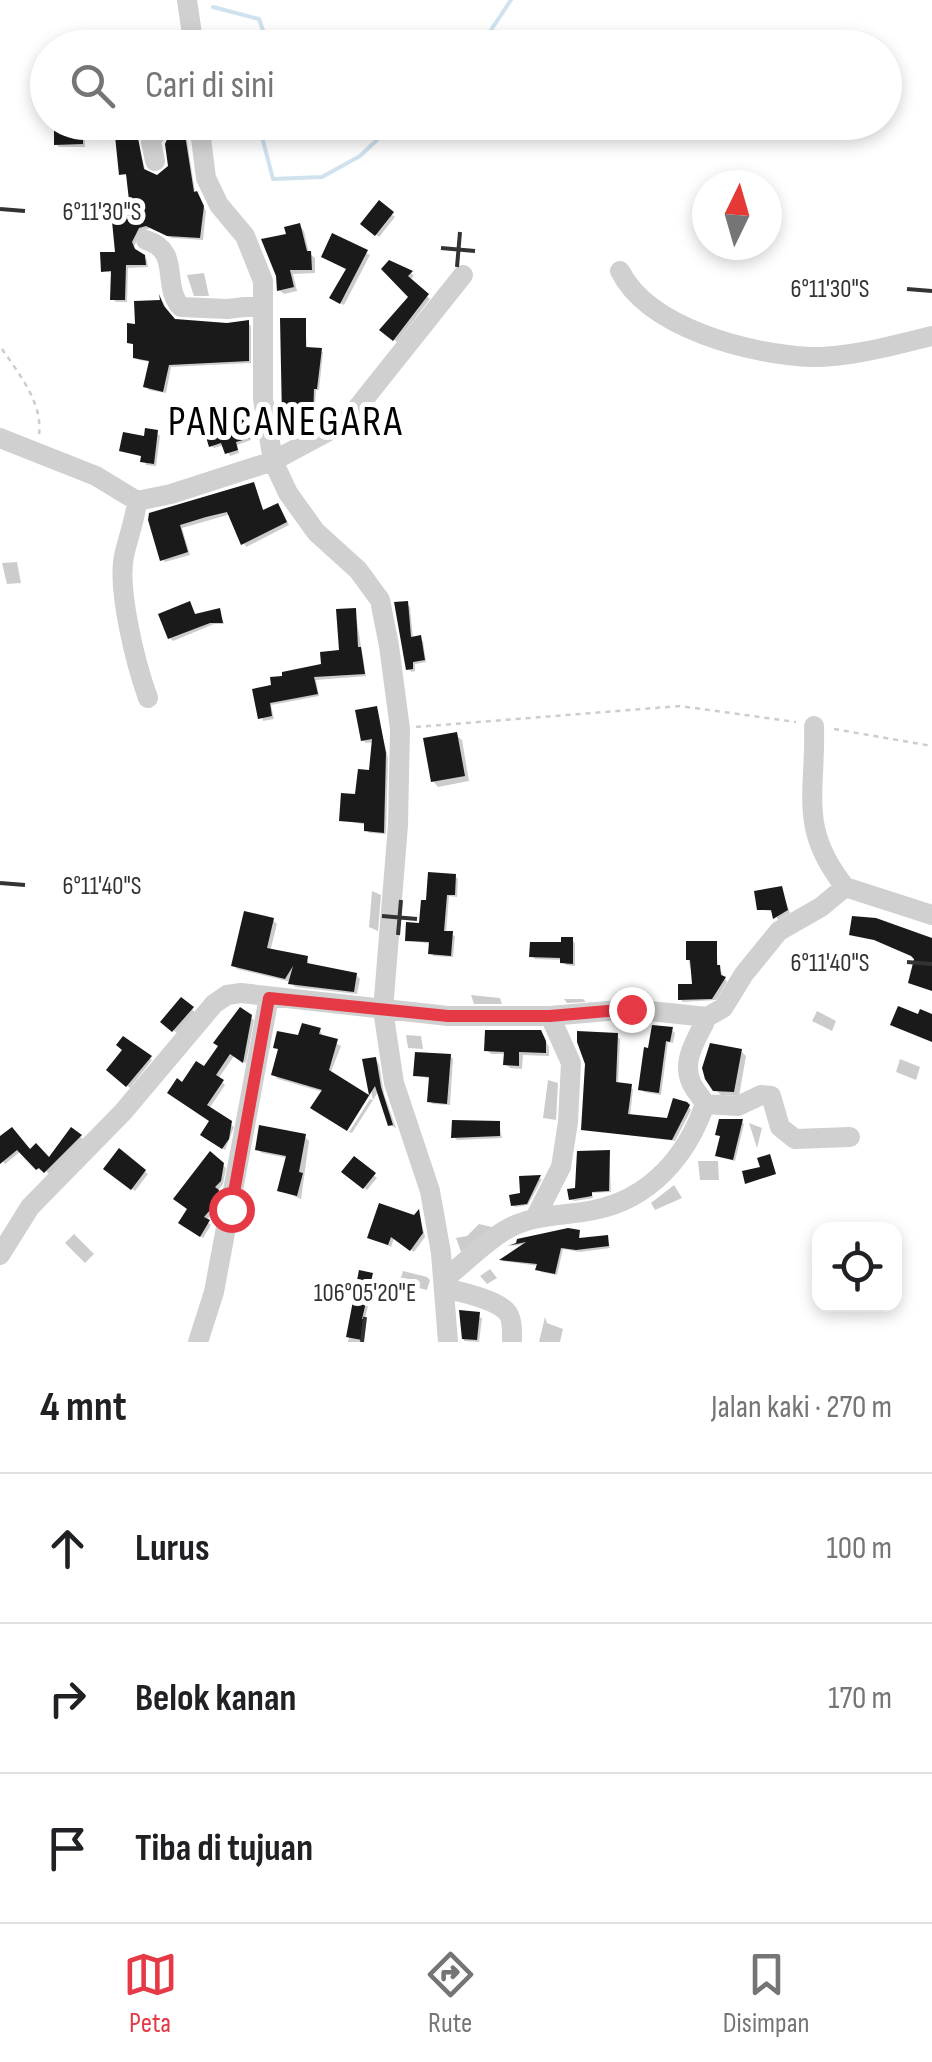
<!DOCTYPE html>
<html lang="id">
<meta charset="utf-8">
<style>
body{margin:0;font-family:"Sofia Sans Condensed",sans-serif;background:#f2f2f2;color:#202124}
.controls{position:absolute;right:30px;bottom:30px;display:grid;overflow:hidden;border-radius:20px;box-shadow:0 5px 15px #0003}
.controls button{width:90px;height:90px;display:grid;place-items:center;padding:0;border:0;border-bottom:2px solid #e0e0e0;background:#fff;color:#202124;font:50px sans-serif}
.compass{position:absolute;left:692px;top:170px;width:90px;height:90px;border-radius:50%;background:#fff;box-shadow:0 5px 15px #0003;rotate:5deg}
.stop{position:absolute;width:30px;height:30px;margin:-22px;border:8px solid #e63946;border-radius:50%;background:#fff}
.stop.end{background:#e63946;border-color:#fff;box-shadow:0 2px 10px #0008}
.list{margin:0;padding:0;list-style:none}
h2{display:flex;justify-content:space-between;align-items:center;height:130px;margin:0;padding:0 40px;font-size:42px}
h2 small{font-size:32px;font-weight:400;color:#757577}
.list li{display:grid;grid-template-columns:65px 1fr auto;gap:30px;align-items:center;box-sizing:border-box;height:150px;padding:0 40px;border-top:2px solid #e0e0e0}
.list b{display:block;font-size:38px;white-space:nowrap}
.list em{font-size:32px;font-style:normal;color:#757577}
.icon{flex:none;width:55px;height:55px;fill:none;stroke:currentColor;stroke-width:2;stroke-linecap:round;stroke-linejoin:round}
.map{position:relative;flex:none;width:932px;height:1342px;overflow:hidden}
.search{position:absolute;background:#fff;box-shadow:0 5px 15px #0003;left:30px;right:30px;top:30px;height:110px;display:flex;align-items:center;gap:25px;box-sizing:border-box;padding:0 35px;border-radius:55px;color:#757577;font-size:38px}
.sheet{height:580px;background:#fff}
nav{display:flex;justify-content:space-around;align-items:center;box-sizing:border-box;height:140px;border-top:2px solid #e0e0e0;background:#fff;font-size:28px;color:#757577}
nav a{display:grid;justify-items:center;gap:5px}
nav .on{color:#e63946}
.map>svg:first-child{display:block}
</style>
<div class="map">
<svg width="932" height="1342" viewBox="0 0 932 1342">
<rect width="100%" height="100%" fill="#fff"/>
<path fill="#0003" d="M218,39L231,43L232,48H216Z
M178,42L181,48H156V43Z
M56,122H85V147H59L56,144Z
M178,122L185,128L195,192L206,211L203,240L172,238L150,228L140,232L134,247L147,260L148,267L128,268L127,302H116L113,299V273L103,271L117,254L133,212L129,176L121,174L137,140L146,173L159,177L171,165L168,144Z
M379,204L395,217L379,237L363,224Z
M300,226L304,231L309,253L315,258V273L293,274L297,291L284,294L279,290L278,275L289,236Z
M333,237L370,255L344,305L335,300L348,270Z
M390,263L411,273L414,276L409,281L430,299L397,342L383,330L412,296Z
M204,273L209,296H194L187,275Z
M162,300L171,318L179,323H248L251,326V363L171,367L166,393L149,390L146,386L151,362L139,360L135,357L136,346L129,342L138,326Z
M305,321L307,349L323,352L319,390H316L314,424L300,434V419L284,416Z
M226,417L231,426L244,422L251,440L237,445L239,453L230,456L224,445L214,448L211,446Z
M157,433L160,436L156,466L146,465L143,457L122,450Z
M254,484L264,512L281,509L289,525L246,547L231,514L182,528L190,555L165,562L162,559L151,514Z
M17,562L21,583L7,584L2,563Z
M407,604L410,607L413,639L423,641L426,662L415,664V671L412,672L408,669Z
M192,607L196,616L219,611L224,624H214L173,641L170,638Z
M355,610L366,676L316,680L319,696L271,705L274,719L263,721L255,691L324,666L341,652Z
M376,708L388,758L386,834L369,833L367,825L341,820L371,773L374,742L366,743L363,740Z
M456,735L462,740L469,781L438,787L433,781Z
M455,876L458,879L457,897L449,896L446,933L455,936L453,957L433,956L431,944L408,940Z
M781,889L790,913L778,920L774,912L760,909Z
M372,891L381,895L378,931L369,927Z
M273,920L277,924L270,952L307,959L310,966L356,975L360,979L357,994L295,987L291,982L237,969L234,965Z
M572,940L575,943V966L566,965L563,960L535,959L532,956Z
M716,944L718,967L727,982L716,1000L683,1002L680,999L695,987L688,958Z
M471,995L500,998L502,1004H474Z
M564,999H583L586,1002L567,1003Z
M181,1000L195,1012L177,1033L163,1022Z
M817,1011L836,1021L832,1031L812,1021Z
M250,1017L254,1020L246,1063L234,1056L218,1079L225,1085L209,1109L234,1127L225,1150L206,1137L211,1122L182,1085L204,1070Z
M320,1030L323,1037L341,1046L323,1092L278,1079L274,1075L280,1051L276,1047Z
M672,1030L675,1033L673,1043L668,1042L661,1095L644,1092L641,1089L646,1050Z
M540,1032L549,1047V1056L523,1055L522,1069L510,1068L506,1064V1054H491L487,1050Z
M406,1035L421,1036L423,1049L408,1048Z
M617,1036L620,1039L618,1085L633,1089L630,1117L669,1121L686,1104L691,1110L675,1141L583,1129Z
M136,1046L152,1060L130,1088L109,1070Z
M741,1051L746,1056L739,1096L721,1095L715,1089Z
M450,1056L453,1059L450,1105L433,1104L430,1101L431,1079L416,1075Z
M375,1059L379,1064L384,1094L396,1128L390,1125L379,1090L373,1100L365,1061Z
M900,1059L920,1067L916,1080L896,1072Z
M548,1080L558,1083L556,1120L543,1118Z
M370,1099L373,1100L352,1133L349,1132Z
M742,1122L744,1124L735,1161L720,1157L718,1155L722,1138L718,1134Z
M499,1123L502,1138L457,1140L454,1137Z
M749,1123L762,1128L757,1148Z
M72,1131L83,1139L49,1174L44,1169L41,1171L21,1151L5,1164L0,1158V1140L49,1161Z
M304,1136L309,1141L301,1199L279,1190L288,1158L262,1153L257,1149Z
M119,1152L148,1174L135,1191L106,1168Z
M609,1152L611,1192L592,1193L593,1198L574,1201L571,1199L577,1190Z
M211,1155L226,1168L223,1184L217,1192L221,1196L219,1205L206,1221L211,1225L203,1238L184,1225Z
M355,1160L377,1178L367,1190L345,1172Z
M698,1161H718L719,1180H700Z
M522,1178L542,1179L528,1205L515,1207L513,1205L523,1196Z
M674,1185L682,1198L655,1210L651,1203Z
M419,1212L425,1237L414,1252L394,1238L391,1247L370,1237L415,1218Z
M479,1224L492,1227L461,1252L456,1238L467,1236Z
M579,1232L580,1241L607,1238L610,1248L580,1252L563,1249L557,1275L541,1272L539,1266L502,1261L528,1244L511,1246L535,1235Z
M74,1234L94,1254L85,1263L65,1243Z
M490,1269L497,1278L487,1284L480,1276Z
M403,1271L427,1277L430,1280L427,1290L403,1284L400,1281Z
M361,1273L375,1279L364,1322L366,1325L363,1342H348Z
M462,1313L482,1318L479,1342L464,1341Z
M545,1317L547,1323L563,1329L560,1342H539Z"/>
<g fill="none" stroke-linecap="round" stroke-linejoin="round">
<path stroke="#cfe2ee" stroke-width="4" d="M213,7L259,19L269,48
M479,48L511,0
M262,122L260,129L273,179L322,177L360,156L396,122"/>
</g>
<path fill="#1a1a1a" d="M54,122H83V144L54,145Z
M183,122L194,192L197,191L204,206L200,238L167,236L146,226L139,228L132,242L135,249L145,255L146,265H126L125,300H110L111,271L101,272L100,252H115L111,211L130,209L126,174L119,175L115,136L138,138L144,169L157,175L168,166L165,144L174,123Z
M379,200L394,212L375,236L360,224Z
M300,223L307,251H311L312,270H290L294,287L277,291L276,276L261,239L286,234L284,227Z
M332,233L368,250L340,304L329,298L346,269L321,257Z
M389,260L413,271L408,276L429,294L393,341L379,330L408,297L381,269Z
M159,294L164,306L175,319L227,323L249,320V361L169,365L163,392L143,387L149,361L133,358V344L127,343V323L135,324L134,301L160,300Z
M280,318H306V347L322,348L317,389H314L313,420L310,426L296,433L298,417H282Z
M227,414L230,423L244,419L250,438L236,442L238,450L225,454L221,443L209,447L204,430L216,427L213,418Z
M145,428L158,430L154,464L140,462L141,456L119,451L123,432L144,436Z
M254,482L263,510L278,503L287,522L241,545L227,512L206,517L180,525L188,552L160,561L148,520L149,513Z
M190,601L195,614L220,608L223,623H210L168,639L158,614Z
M408,601L411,637L421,635L425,660L413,662V669L406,670L394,602Z
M356,608L358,647H361L365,674L314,677L318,694L270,703L272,716L258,719L252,689L271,685L270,677L282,676V672L321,664L320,652L339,650L336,609Z
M377,706L386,753L384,833L364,831V823L339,821L341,793L355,794L358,769L369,770L372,739L361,741L355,710Z
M457,732L465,776L431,782L423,738Z
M428,872L456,874L455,895H447L444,931H453L451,956L428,954L429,942L405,941L406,922L419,923L421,900H426Z
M782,886L788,910L773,919L771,910H757L754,891Z
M244,911L274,918L267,948L308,956L307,963L357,973L354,992L288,984L293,966L285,979L231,966Z
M852,916L876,918L932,938V991L908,983L914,959L911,956L874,940L849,935Z
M561,937H573V964L560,963V958L529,957L530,942H561Z
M686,941H717V965H720L721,975L726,977L712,999L678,1000V984H692L690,960H686Z
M181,997L194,1007L172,1032L160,1022Z
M898,1006L918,1014L920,1009L932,1014V1042L890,1025Z
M240,1007L252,1015L243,1063L230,1054L216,1075L224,1080L207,1105L232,1121L229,1139L222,1149L200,1135L209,1121L167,1093L177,1078L182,1082L196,1061L204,1066L218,1046L213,1043Z
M302,1023L321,1028L319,1034L338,1039L329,1070L369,1095L362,1059L376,1057L381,1087L393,1125L388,1126L375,1086L347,1131L310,1108L322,1090L271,1075L278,1049L273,1048L277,1031L298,1035Z
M652,1025L673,1027L670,1042L666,1041L659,1093L638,1090L644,1047L648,1048Z
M485,1030H541L546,1041V1053L519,1052V1066L503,1065L504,1052L484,1051Z
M577,1031L618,1033L616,1082L632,1084L628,1114L667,1118L673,1098L687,1102L690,1105L672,1140L581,1130L585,1064L577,1042Z
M123,1036L152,1056L126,1087L106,1070L122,1050L116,1045Z
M710,1043L742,1049L734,1092L713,1091L705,1079L702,1068Z
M415,1052L451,1054L447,1104L427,1102L429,1077L413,1076Z
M719,1119H743L733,1160L715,1156L720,1136L715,1135Z
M452,1120L500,1121V1136L451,1138Z
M259,1125L306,1134L299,1172L303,1173L297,1196L277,1191L286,1156L255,1150Z
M12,1127L30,1149L36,1143L49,1157L71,1127L82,1135L44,1173L39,1168L36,1170L17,1150L0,1164V1136Z
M119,1148L146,1170L131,1190L103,1169Z
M610,1150L609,1191L592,1192V1196L569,1200L567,1189L575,1188L577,1151Z
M210,1151L224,1163L221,1181L215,1187L219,1190L217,1202L204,1217L210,1220L200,1237L178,1223L187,1209L173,1199Z
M770,1154L776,1174L745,1184L742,1171L760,1167L757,1158Z
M354,1156L376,1173L363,1189L341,1172Z
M541,1175L527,1204L511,1206L509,1195L520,1193L519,1176Z
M379,1203L414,1215L419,1209L423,1233L410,1251L391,1237L388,1245L367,1238Z
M568,1228L580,1230L579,1238L608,1235L609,1246L576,1250L561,1248L555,1274L535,1270L537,1264L499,1260L526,1242L507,1246L516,1243L517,1239Z
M359,1270L373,1273L362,1319H364L362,1340L346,1337Z
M459,1310L480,1312L477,1340L462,1339Z"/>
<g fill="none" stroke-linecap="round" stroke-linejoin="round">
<path stroke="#cdcdcd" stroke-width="2.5" stroke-dasharray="5 5" stroke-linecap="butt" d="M2,349C19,374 43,403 39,435
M416,727L680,706L796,722
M834,729L932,746"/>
<path stroke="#d0d0d0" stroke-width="20" d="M187,0L194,48
M199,122L206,178L219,205L245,236L263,281V399L273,461L288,493L316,532L358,570L380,600L389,646L400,729L398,825L383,1010L394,1083L430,1191L441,1253L448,1342
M155,161L151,142L161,122
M146,240C182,251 161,286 181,307L227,309L263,305
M620,271C649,329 751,354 810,357C850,358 894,345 932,336
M0,438L96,476L137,501L171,494L273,461L346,422L463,275
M137,501C135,521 128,537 124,556C117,590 136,665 148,698
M814,726C816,794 798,828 845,887
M705,1104L738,1106L761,1095L771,1096L780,1127L795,1139L850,1137
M535,1218L561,1167L568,1122L571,1063L550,1016
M0,1255L30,1207L123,1112L214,1004L227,995L241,993L448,1016H550L631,1009L707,1017L723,1008L744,974L779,931L821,907L845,887L932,915
M444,1279C466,1263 487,1239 511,1227C537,1214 566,1216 594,1210C650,1199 687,1156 705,1104C701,1096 694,1090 691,1082C681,1059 698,1038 707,1017
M445,1289C460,1291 496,1300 506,1311C513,1317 512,1333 512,1342
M198,1342L214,1292L269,997"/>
</g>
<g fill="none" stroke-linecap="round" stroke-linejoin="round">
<path stroke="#e63946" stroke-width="12" d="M231,1209L269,998L448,1016H550L631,1009"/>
</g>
<path fill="none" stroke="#333" stroke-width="4" d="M0,209L25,211M441,248L475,251M457,267L460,232M907,289L932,291M0,883L25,885M382,916L417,919M398,935L401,900M907,962L932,964M362,1342L365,1317"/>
<g text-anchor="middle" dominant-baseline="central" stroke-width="10" stroke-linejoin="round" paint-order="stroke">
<g font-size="42" letter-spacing="2.5" fill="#000" stroke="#fff">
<text x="286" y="422">PANCANEGARA</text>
</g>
</g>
<g font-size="25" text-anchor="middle" fill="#333" stroke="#fff" stroke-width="10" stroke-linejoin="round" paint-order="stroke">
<text x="102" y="220">6°11'30"S</text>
<text x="830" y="297">6°11'30"S</text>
<text x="102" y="894">6°11'40"S</text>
<text x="830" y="971">6°11'40"S</text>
<text x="365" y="1301">106°05'20"E</text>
</g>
</svg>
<div class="controls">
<button><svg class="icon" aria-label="locate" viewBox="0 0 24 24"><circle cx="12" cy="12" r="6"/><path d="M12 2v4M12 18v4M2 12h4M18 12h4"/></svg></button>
</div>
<svg class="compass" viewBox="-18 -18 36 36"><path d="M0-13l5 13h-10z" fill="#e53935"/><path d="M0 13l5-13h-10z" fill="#757577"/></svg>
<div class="stop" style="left:231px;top:1209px"></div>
<div class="stop end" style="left:631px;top:1009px"></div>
<div class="search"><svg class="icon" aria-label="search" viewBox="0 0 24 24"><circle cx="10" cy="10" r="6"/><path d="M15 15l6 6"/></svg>Cari di sini</div>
</div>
<section class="sheet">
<h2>4 mnt<small>Jalan kaki · 270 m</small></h2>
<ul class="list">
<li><svg class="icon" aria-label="ahead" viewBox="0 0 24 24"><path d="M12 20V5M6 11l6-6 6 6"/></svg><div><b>Lurus</b></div><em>100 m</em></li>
<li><svg class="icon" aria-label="right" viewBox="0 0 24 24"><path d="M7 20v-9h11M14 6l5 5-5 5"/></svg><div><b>Belok kanan</b></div><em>170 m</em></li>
<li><svg class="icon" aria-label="arrive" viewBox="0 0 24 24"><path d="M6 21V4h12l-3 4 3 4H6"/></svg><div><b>Tiba di tujuan</b></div></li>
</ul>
</section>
<nav>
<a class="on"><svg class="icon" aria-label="map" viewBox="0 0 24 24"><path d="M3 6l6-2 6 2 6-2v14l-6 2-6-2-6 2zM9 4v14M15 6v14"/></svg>Peta</a>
<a><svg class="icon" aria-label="directions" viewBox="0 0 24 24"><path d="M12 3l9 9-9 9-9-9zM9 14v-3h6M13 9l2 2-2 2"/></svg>Rute</a>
<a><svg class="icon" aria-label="saved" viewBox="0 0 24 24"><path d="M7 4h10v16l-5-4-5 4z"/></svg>Disimpan</a>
</nav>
